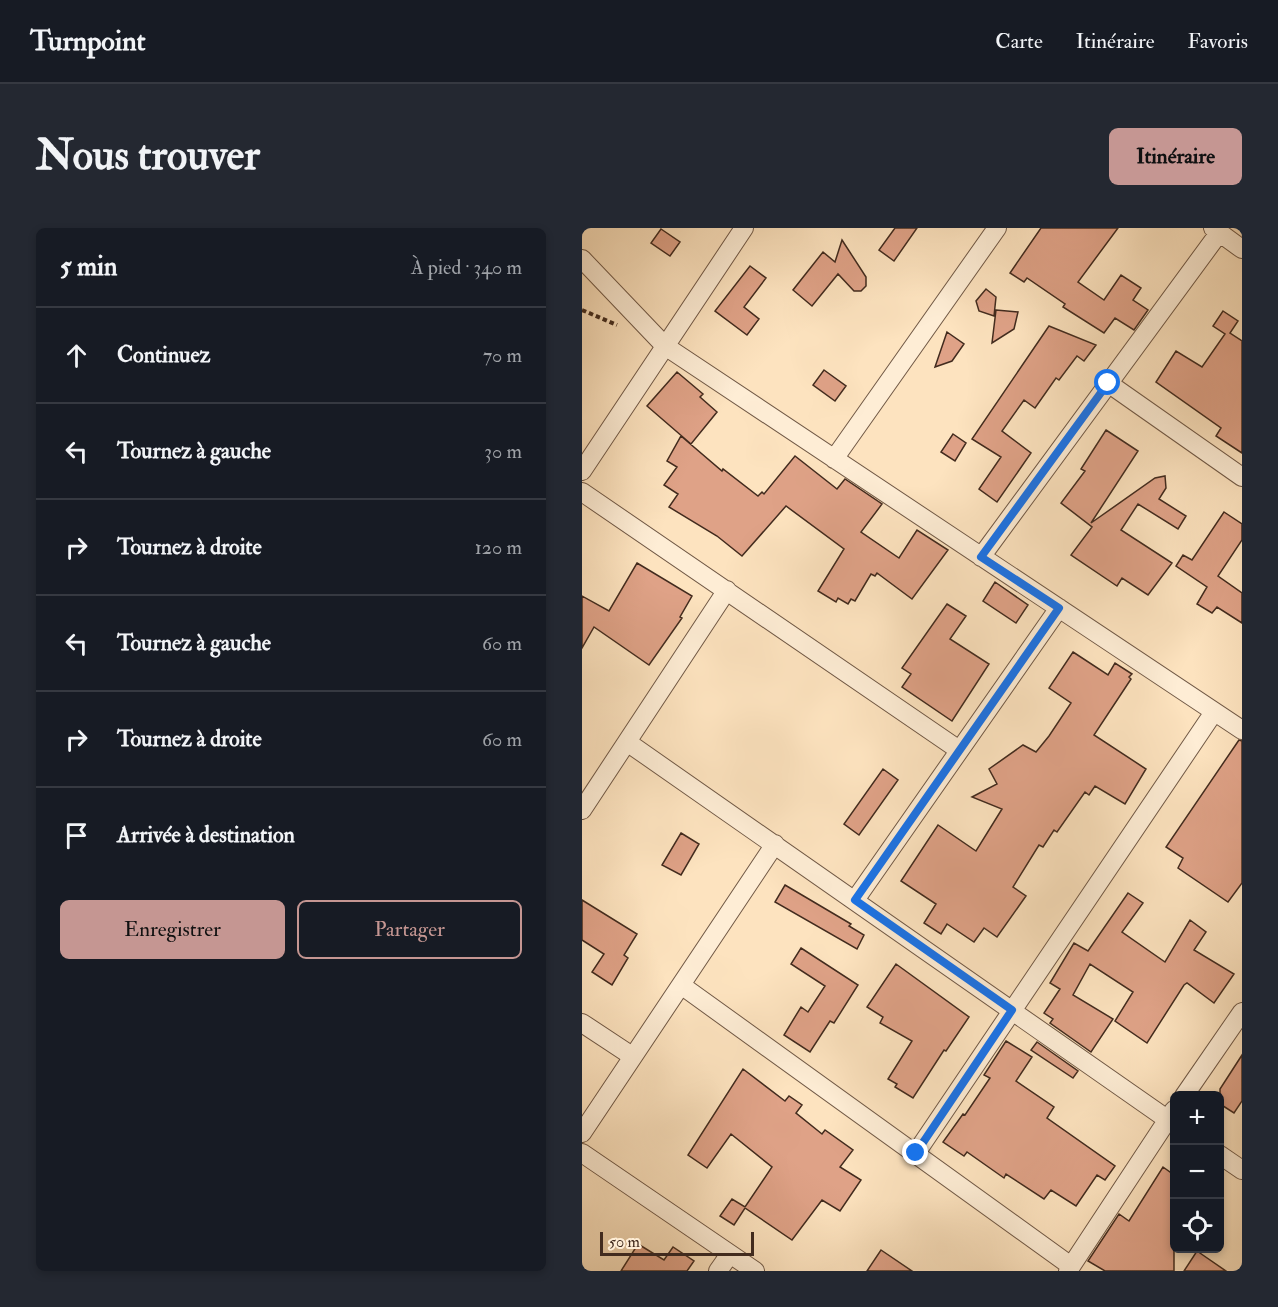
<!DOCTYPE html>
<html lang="fr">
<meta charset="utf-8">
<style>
body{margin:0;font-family:"IM FELL Double Pica",serif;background:#242831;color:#f1f3f6}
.controls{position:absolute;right:18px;bottom:18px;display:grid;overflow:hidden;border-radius:9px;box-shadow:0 3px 9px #0003}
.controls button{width:54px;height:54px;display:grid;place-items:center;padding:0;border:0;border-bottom:2px solid #363941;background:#171b24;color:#f1f3f6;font:30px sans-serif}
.scale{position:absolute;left:18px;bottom:15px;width:154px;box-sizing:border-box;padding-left:6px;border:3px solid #422b1e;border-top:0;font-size:16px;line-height:21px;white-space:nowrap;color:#422b1e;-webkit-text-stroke:4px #feedd5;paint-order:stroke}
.stop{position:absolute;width:18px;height:18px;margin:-14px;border:4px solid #1a73e8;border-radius:50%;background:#fff}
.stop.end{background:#1a73e8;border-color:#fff;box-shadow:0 2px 6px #0008}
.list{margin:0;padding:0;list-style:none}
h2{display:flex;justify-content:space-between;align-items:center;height:78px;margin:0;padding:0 24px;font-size:26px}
h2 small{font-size:20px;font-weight:400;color:#9ea1a6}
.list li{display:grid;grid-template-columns:39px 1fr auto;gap:18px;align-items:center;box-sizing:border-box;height:96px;padding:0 24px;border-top:2px solid #363941}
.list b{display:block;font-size:22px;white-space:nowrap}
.list em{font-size:20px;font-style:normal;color:#9ea1a6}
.actions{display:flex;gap:12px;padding:18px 24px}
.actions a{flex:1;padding:14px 0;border:2px solid #c59692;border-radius:9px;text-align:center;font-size:21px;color:#c59692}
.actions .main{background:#c59692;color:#111}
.icon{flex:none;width:33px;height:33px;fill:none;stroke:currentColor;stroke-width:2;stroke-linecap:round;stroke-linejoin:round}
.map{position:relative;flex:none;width:660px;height:1043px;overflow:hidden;border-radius:9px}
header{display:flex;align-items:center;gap:36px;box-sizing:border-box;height:84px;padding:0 30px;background:#171b24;border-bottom:2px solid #363941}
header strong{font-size:28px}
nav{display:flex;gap:33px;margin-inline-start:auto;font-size:21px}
.intro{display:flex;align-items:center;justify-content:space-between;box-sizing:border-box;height:144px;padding:0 36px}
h1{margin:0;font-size:42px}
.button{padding:15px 27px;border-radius:9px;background:#c59692;color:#111;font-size:21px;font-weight:700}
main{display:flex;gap:36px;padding:0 36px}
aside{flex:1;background:#171b24;border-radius:9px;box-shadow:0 3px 9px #0003}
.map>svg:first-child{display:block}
</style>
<header>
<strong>Turnpoint</strong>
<nav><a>Carte</a><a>Itinéraire</a><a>Favoris</a></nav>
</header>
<div class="intro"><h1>Nous trouver</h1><a class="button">Itinéraire</a></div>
<main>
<aside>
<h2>5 min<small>À pied · 340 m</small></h2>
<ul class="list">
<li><svg class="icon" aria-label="ahead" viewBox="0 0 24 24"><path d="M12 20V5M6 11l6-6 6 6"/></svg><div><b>Continuez</b></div><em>70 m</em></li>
<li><svg class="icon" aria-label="left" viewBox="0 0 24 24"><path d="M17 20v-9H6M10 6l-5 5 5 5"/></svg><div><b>Tournez à gauche</b></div><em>30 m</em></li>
<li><svg class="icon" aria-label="right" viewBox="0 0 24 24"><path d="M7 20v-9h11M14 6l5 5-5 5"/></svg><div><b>Tournez à droite</b></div><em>120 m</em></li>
<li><svg class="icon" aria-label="left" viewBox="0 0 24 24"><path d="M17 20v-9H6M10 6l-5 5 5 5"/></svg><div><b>Tournez à gauche</b></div><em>60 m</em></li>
<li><svg class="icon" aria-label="right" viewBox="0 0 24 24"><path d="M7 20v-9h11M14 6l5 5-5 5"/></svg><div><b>Tournez à droite</b></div><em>60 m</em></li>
<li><svg class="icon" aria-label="arrive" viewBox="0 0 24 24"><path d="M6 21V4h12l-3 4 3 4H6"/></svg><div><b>Arrivée à destination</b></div></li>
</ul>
<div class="actions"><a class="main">Enregistrer</a><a>Partager</a></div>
</aside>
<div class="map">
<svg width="660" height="1043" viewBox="0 0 660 1043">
<rect width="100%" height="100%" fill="#fde3bf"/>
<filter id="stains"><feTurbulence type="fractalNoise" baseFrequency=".00333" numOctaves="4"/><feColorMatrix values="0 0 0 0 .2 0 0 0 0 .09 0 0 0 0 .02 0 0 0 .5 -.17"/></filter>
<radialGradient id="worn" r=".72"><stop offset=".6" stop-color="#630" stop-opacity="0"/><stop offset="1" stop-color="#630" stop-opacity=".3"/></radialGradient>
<path fill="#dfa287" stroke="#422b1e" stroke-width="1.5" d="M313,0H335L312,33L297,22Z
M459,0H536L496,54L522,72L539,47L559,60L551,72L566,82L552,102L533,90L522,105L481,79L483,76L445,50L442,54L428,45Z
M79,1L98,14L88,28L69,15Z
M260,12L284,49V58L279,63H272L256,46L230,78L211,62L241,24L253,34Z
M168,38L184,50L162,79L177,91L165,107L133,83Z
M404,61L414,69L412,88L397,83L394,73Z
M414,82L436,84L432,101L410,115Z
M641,83L656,93L648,105L660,113V225L634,208L639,200L574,154L594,123L620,139L643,106L631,98Z
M467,98L514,117L502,133L495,128L477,152L474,150L453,180L442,172L420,203L449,225L415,274L397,261L419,229L390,211Z
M365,104L382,116L370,133L353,139Z
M242,142L264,158L253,173L231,157Z
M95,144L121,166L118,169L135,184L109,216L65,178Z
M524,202L556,223L509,295L573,250L583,248L584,260L577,271L604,288L596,301L556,276L539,302L590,335L566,367L540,350L535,358L489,327L510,299L479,275L503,243L499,241Z
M371,206L384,215L373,233L359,224Z
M99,208L140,243L141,241L176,268L180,264L182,266L213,228L255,261L263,251L300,276L279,304L317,330L335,302L366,322L330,371L295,345L293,348L289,346L273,373L269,371L266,376L256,370L254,374L236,363L262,321L204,278L160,328L135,308L87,279L96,266L82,257L95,239L85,233Z
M642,284L660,296V312L636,348L660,365V395L635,379L630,385L615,376L625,359L594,338L601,327L610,332Z
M55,335L110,368L98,389L100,390L67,437L12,399L0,420V368L27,383Z
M413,354L446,377L434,395L401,373Z
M365,376L384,388L368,411L407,436L370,493L320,459L329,446L320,440Z
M491,424L526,447L533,435L550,446L547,449L549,451L512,507L564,541L543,576L513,558L507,567L503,564L475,604L472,602L461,619L457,617L431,659L444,668L415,709L402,700L392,714L365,696L359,706L342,695L354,676L319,653L356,597L394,623L420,581L390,569L415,556L407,541L441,517L454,524L467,508L489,475L467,460Z
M657,512L660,513V655L646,674L596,640L601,630L584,619Z
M301,541L316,552L277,607L262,596Z
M99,605L117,616L99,647L80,637Z
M203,657L269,696L267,698L282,707L275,721L193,674Z
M546,665L561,675L540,704L583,734L608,692L624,704L612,722L652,746L632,775L605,755L602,757L565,815L533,793L551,764L508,736L491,767L531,791L509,824L468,795L471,791L462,785L478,761L468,755L492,715L506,723Z
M0,672L55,706L42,727L46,730L30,757L10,744L22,726L0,712Z
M219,720L276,757L252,795L248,793L228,824L202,807L219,779L226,784L243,758L209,736Z
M314,736L387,789L364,823L362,822L331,870L313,859L315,856L306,851L330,813L298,795L301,789L285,779Z
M424,813L450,829L434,853L472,879L465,890L533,938L523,952L515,947L494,978L469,962L462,971L424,946L422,950L385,924L382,928L361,914L381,886L383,887L408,850L402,847Z
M455,814L496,843L491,850L449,822Z
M660,827V873L652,885L638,876V861Z
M161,841L203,873L207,868L220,877L214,885L240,906L243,902L271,922L258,939L279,952L258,983L240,972L210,1012L163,980L152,997L138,988L150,971L163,979L190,939L149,906L125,940L106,927Z
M581,939L592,947V1043H523L506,1033L537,986L547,993Z
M56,1016L82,1032L91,1019L112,1033L105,1043H39Z
M299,1022L330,1043H285Z
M615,1023L644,1043H602Z"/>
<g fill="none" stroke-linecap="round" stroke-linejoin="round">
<g stroke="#715946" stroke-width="20">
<path id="minor" d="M631,0L660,21
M0,31L83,118L660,502
M526,155L660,249
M252,231L415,0
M0,243L162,0
M0,264L377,522
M399,329L637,5
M45,514L592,896
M0,582L145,362
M273,672L477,380
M99,757L489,1038
M0,795L50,828
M602,868L660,784
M0,905L193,616
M0,925L173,1043
M334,925L632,484
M638,927L660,942
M136,1043L148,1026
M486,1043L592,882"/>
</g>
<path stroke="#422b1e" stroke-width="4" stroke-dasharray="4.5 3" stroke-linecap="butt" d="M0,82L35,97"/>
<use href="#minor" stroke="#feedd5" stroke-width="18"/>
</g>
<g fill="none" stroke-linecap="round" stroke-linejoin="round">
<path stroke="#1a73e8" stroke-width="8" d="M334,925L430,782L273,672L477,380L399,329L526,155"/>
</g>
<rect width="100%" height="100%" filter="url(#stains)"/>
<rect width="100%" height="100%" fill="url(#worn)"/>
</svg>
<div class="controls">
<button>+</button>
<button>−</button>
<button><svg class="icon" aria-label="locate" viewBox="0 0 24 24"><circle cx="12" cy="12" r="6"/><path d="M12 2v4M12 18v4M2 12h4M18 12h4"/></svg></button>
</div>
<div class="scale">50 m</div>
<div class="stop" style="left:526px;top:155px"></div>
<div class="stop end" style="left:334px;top:925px"></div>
</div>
</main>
